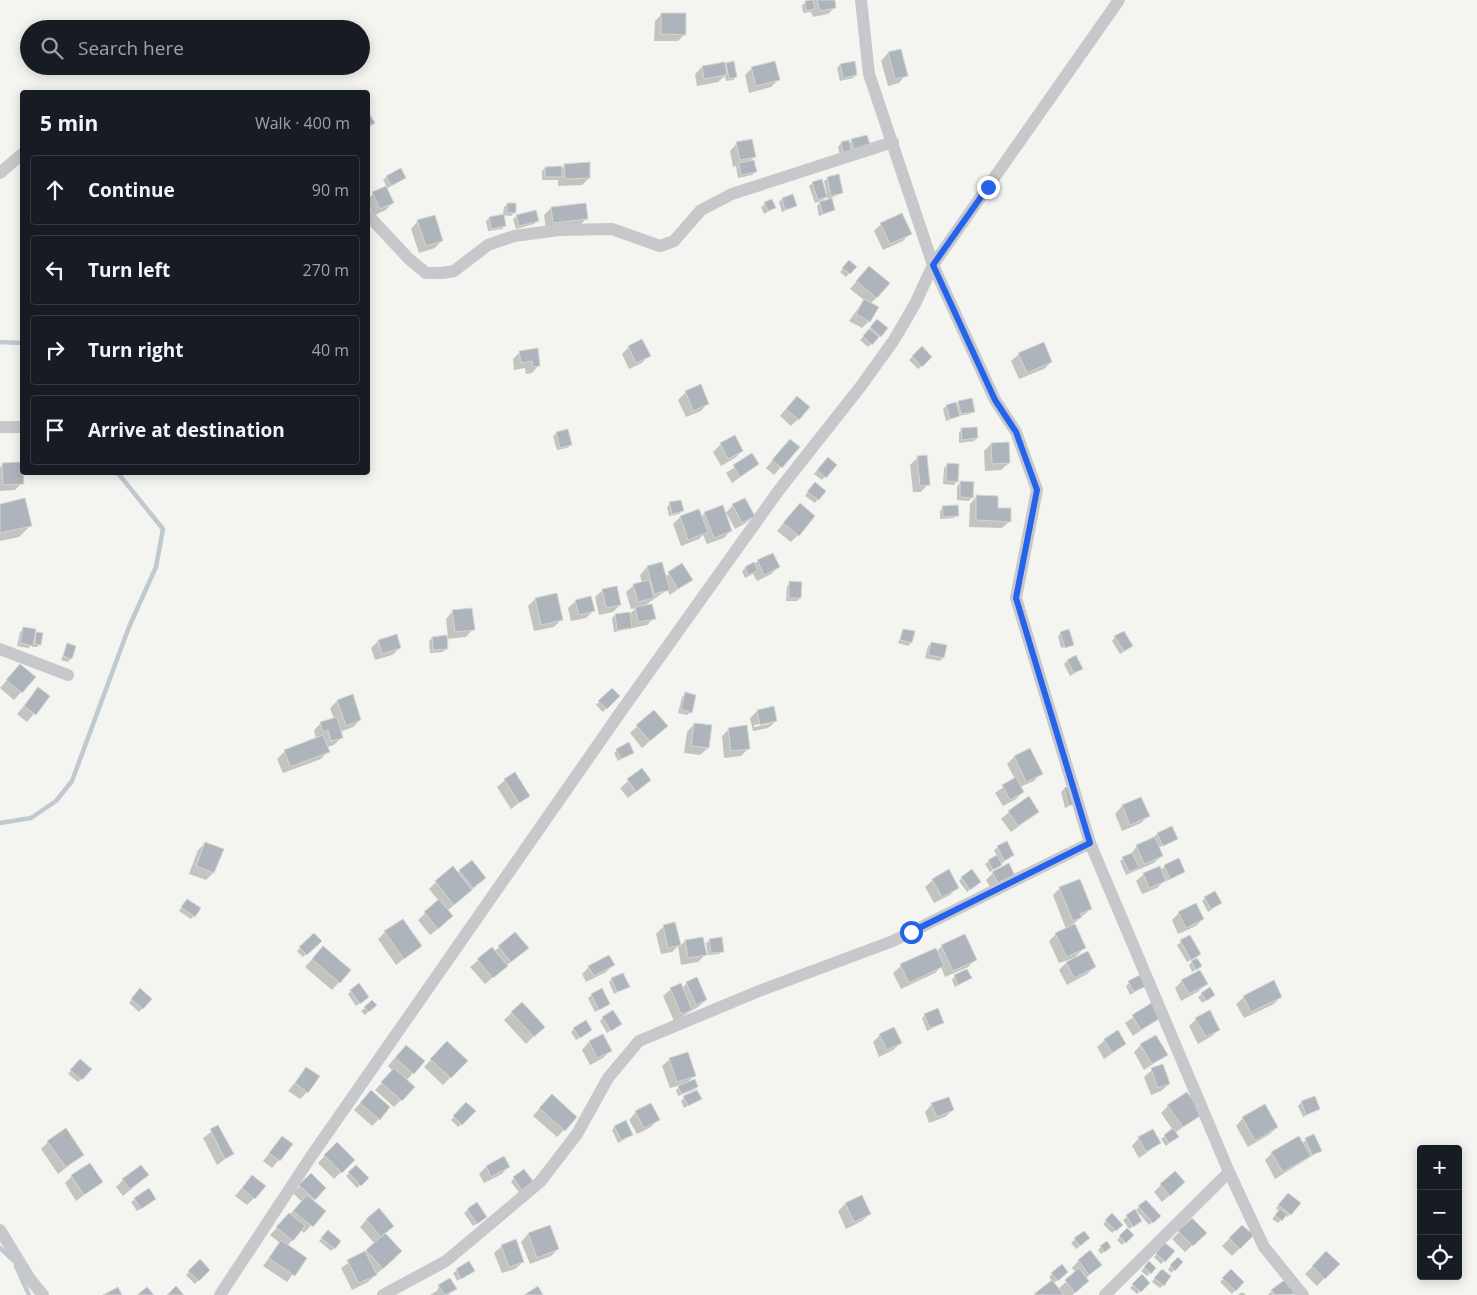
<!DOCTYPE html>
<meta charset="utf-8">
<style>
body{margin:0;font-family:"Open Sans",sans-serif;background:#20242c;color:#f1f3f6}
.controls{position:absolute;right:15px;bottom:15px;display:grid;overflow:hidden;border-radius:5px;box-shadow:0 2px 12px #0003}
.controls button{width:45px;height:45px;display:grid;place-items:center;padding:0;border:0;border-bottom:1px solid #363941;background:#171b24;color:#f1f3f6;font:25px sans-serif}
.stop{position:absolute;width:15px;height:15px;margin:-11px;border:4px solid #2563eb;border-radius:50%;background:#fff}
.stop.end{background:#2563eb;border-color:#fff;box-shadow:0 1px 5px #0008}
.list{margin:0;padding:0;list-style:none}
h2{display:flex;justify-content:space-between;align-items:center;height:65px;margin:0;padding:0 20px;font-size:21px}
h2 small{font-size:16px;font-weight:400;color:#9ea1a6}
.list li{display:grid;grid-template-columns:32px 1fr auto;gap:15px;align-items:center;box-sizing:border-box;height:70px;margin:0 10px 10px;padding:0 10px;border:1px solid #363941;border-radius:5px}
.list b{display:block;font-size:19px;white-space:nowrap}
.list em{font-size:16px;font-style:normal;color:#9ea1a6}
.icon{flex:none;width:28px;height:28px;fill:none;stroke:currentColor;stroke-width:2;stroke-linecap:round;stroke-linejoin:round}
.map{position:relative;flex:none;width:1477px;height:1295px;overflow:hidden}
.search{position:absolute;background:#171b24;box-shadow:0 2px 12px #0003;left:20px;top:20px;width:350px;height:55px;display:flex;align-items:center;gap:12px;box-sizing:border-box;padding:0 18px;border-radius:28px;color:#9ea1a6;font-size:19px}
.panel{position:absolute;background:#171b24;box-shadow:0 2px 12px #0003;left:20px;top:90px;width:350px;height:385px;border-radius:5px}
.map>svg:first-child{display:block}
</style>
<div class="map">
<svg width="1477" height="1295" viewBox="0 0 1477 1295">
<rect width="100%" height="100%" fill="#f4f5f0"/>
<path fill="#0003" fill-rule="evenodd" d="M810,0H833L835,7L828,14L813,17L811,12L803,13L802,5Z
M662,14L685,34L678,41H654L655,21Z
M900,50L906,75L899,83L888,86L881,61L888,53Z
M726,64L736,77L733,80L726,81L725,76L718,82L697,86L695,74L702,67Z
M840,65L856,75L853,78L840,81L837,68Z
M752,68L778,80L771,87L749,93L745,75Z
M866,136L848,162L841,159L838,147L841,143H849Z
M737,143L754,157L748,163L755,172L752,175L738,178L736,166L733,167L730,151Z
M565,165L589,178L582,185L558,186V180H542V171L545,168H562Z
M387,177L405,178L386,189L393,202L386,210L373,216L368,199L373,194L387,187L383,180Z
M828,178L841,193L831,198L834,210L819,216L817,206L822,200L815,203L809,186L813,183L827,194L824,181ZM827,196L828,201L820,203Z
M782,199L795,206L782,212L779,202Z
M771,200L774,208L764,214L761,207Z
M508,204L515,212L511,216L503,215L504,207Z
M551,208L586,219L579,226L546,230L544,215Z
M517,216L537,221L534,224L516,229L513,219Z
M489,218L505,225L502,229L488,231L486,221Z
M418,221L442,240L435,248L419,253L411,229Z
M881,224L910,233L903,241L883,250L874,231Z
M849,262L855,267L846,277L840,272Z
M862,275L877,297L870,304L869,321L862,328L849,321L864,300L850,289Z
M877,321L880,336L868,347L860,340Z
M629,347L649,355L642,363L629,369L622,354Z
M922,348L930,357L918,369L909,360Z
M520,352L539,365L532,373L526,374L525,368L514,370L513,359Z
M1019,354L1051,362L1044,369L1019,379L1011,361Z
M686,392L708,403L701,411L686,417L678,400Z
M959,402L974,411L970,414L958,416L946,421L943,409L946,406L955,405Z
M790,404L798,419L791,426L780,416Z
M962,429L977,438L974,441L959,443V433Z
M557,433L571,445L567,448L557,450L553,436Z
M735,437L742,451L735,458L721,466L713,452L721,444Z
M991,444L1009,463L1001,470L985,471L984,451Z
M798,447L774,475L766,468L783,448Z
M752,455L758,464L732,483L726,473Z
M917,458L928,484L921,492H913L910,465Z
M824,462L835,465L822,480L814,474Z
M2,465L22,483L15,490L0,491V467Z
M947,465L957,481L954,485L943,484L944,468Z
M960,483L972,497L969,501L957,500V486Z
M812,487L824,491L815,503L805,496Z
M977,496L997,509L1010,521L1002,528L969,527L970,504Z
M670,504L682,511L679,514L669,516L667,507Z
M0,505L30,526L19,537L0,541Z
M733,505L753,516L746,523L735,529L727,514H725L731,530L724,538L707,544L703,535L699,539L681,546L673,524L680,517L699,510L701,517L705,513L725,514Z
M943,508L957,515L954,518L940,519V511Z
M793,512L798,535L791,542L777,531Z
M773,554L779,567L771,574L757,581L753,574L745,578L742,571L745,568Z
M661,564L665,577L682,565L691,580L670,595L667,590L644,606L654,618L647,625L614,632L612,618L615,615H629L636,608L631,609L626,592L634,585L642,583L640,575L647,567Z
M790,583L800,598L797,601H786L787,586Z
M603,590L620,605L613,612L599,615L595,597Z
M535,599L562,619L554,627L534,631L528,606Z
M576,601L593,611L586,618L571,621L568,608Z
M453,611L473,629L466,637L446,639L447,648L443,652L430,653L429,641L432,638L448,637L446,619Z
M23,629L33,637L37,633L40,644L37,647H32L33,644L28,648L17,646L20,632Z
M903,630L911,642L908,646L898,643Z
M1061,633L1072,645L1070,647V645L1061,648L1058,636Z
M1115,637L1128,649L1120,654L1112,641Z
M378,641L400,648L392,655L375,660L371,648Z
M931,643L943,657L940,661L925,658L928,646Z
M67,645L71,658L68,662L61,660Z
M1067,661L1081,669L1070,676L1064,664Z
M13,673L21,692L14,700L0,688Z
M39,688L49,696L27,722L17,714Z
M612,689L618,696L603,712L596,705Z
M686,693L691,712L687,715L678,713L682,697Z
M337,701L360,720L353,727L340,732L341,738L334,745L327,747L328,751L321,759L283,773L277,759L284,752L316,739L314,730L321,723L334,719L330,708Z
M654,711L659,733L642,748L630,733Z
M757,711L776,721L768,728L753,731L750,718ZM769,722V724L754,727V725Z
M694,724L708,748L700,755L684,753L687,732Z
M729,729L749,748L741,756L724,758L722,736Z
M617,750L633,752L618,761L614,753Z
M1014,757L1041,773L1034,781L1020,787L1023,792L1016,799L1003,806L995,793L1015,779L1007,764Z
M642,770L650,780L628,798L620,788Z
M505,780L528,796L511,809L497,787Z
M1064,789L1075,803L1065,808L1061,792Z
M1141,799L1148,816L1141,823L1122,831L1115,814L1122,806Z
M1009,812H1038L1011,832L1001,819Z
M1158,834L1176,839L1158,848L1161,856L1154,863L1126,875L1120,861L1130,855L1137,846Z
M1007,842L1013,855L990,872L985,864L997,856L994,850Z
M205,843L222,850L213,873L206,880L189,874L198,850Z
M1165,866L1184,872L1167,881L1166,879L1157,888L1142,894L1136,881L1144,874L1160,871Z
M460,871L477,885L447,911L444,924L430,935L418,920L439,901L429,889L436,882Z
M994,872L1014,876L992,891L986,880Z
M962,878L977,885L967,892L959,881Z
M933,880L958,887L950,895L934,903L925,887Z
M1060,888L1091,909L1073,924L1084,948L1074,958L1059,963L1049,941L1056,934L1066,929L1053,895Z
M1205,898L1221,903L1208,912L1202,901Z
M184,903L194,916L191,919L179,911Z
M1179,913L1203,919L1196,926L1178,934L1172,920Z
M675,924L680,946L685,941L706,954L698,962L681,965L678,946L672,952L661,954L656,934L664,926Z
M385,932L420,946L396,965L378,939Z
M314,935L320,941L303,957L297,951Z
M1189,937L1196,957L1187,962L1177,945Z
M710,940L722,951L719,954L708,955L706,943Z
M942,946L975,960L968,967L945,977L941,967L935,973L901,989L893,973L901,966L935,949L936,952Z
M499,947L527,948L485,984L470,967L492,949L494,952Z
M316,955L349,971L332,990L305,967Z
M1192,962L1201,966L1192,972L1189,965Z
M1066,963L1095,967L1087,974L1067,985L1059,970Z
M613,965L606,972L586,982L582,974L589,967Z
M955,976L970,978L955,987L952,980Z
M612,979L628,986L614,994L609,982Z
M1182,981L1206,984L1199,991L1181,1001L1175,988Z
M687,983L706,1000L698,1007L674,1021L663,996L671,989L682,988Z
M1129,983L1144,986L1130,995L1126,986Z
M358,985L364,1000L356,1006L348,994Z
M1209,989L1214,995L1202,1003L1198,997Z
M140,990L151,999L139,1012L129,1003Z
M592,995L609,1004L595,1012L588,998Z
M1281,996L1274,1004L1244,1018L1236,1004L1244,997Z
M372,1002L375,1005L365,1015L361,1011Z
M522,1003L536,1034L526,1044L504,1020Z
M1152,1004L1160,1017L1133,1036L1125,1023Z
M925,1015L942,1023L927,1031L922,1018Z
M603,1018L620,1024L607,1033L600,1021Z
M1196,1019L1219,1029L1212,1036L1198,1044L1189,1026Z
M574,1029L587,1033L576,1040L571,1032Z
M880,1035L901,1043L893,1050L879,1057L873,1042Z
M603,1036L610,1051L603,1058L590,1065L582,1050L589,1042Z
M1105,1040L1125,1044L1104,1059L1097,1047Z
M447,1043L466,1061L443,1085L424,1067Z
M1141,1045L1166,1055L1144,1070L1134,1052Z
M398,1054L423,1061L406,1081L401,1100L394,1107L375,1090L393,1071L388,1066Z
M670,1059L695,1075L686,1084L697,1087L694,1090L678,1096L676,1090L681,1085L670,1088L662,1066Z
M80,1061L81,1079L78,1082L68,1074Z
M307,1068V1092L300,1099L288,1091Z
M1152,1070L1169,1084L1161,1091L1151,1095L1144,1077Z
M684,1098L700,1099L684,1108L681,1101Z
M364,1099L379,1119L372,1126L354,1110Z
M1302,1102L1319,1109L1303,1117L1298,1106Z
M544,1103L564,1130L557,1137L533,1116Z
M466,1104L474,1111L458,1127L451,1120Z
M932,1104L953,1110L945,1117L929,1123L925,1112Z
M1168,1106L1201,1113L1175,1133L1177,1137L1166,1146L1161,1139L1173,1130L1161,1113Z
M636,1112L658,1119L651,1127L637,1134L629,1120Z
M1243,1118L1277,1127L1270,1134L1248,1147L1236,1126Z
M218,1127L232,1154L217,1165L203,1138Z
M615,1127L632,1135L618,1143L612,1130Z
M1313,1136L1320,1151L1275,1179L1265,1160L1272,1153L1302,1143Z
M282,1138L291,1145L272,1168L263,1161Z
M1139,1138L1160,1143L1139,1158L1132,1146Z
M48,1142L83,1155L58,1174L41,1149Z
M337,1143L353,1160L334,1179L318,1163Z
M504,1157L509,1166L502,1174L484,1183L479,1174L486,1167Z
M356,1166L367,1178L357,1188L346,1176Z
M148,1175L123,1196L116,1187L123,1180Z
M311,1175L324,1188L312,1201L324,1211L304,1233L301,1230L287,1246L305,1258L287,1282L263,1266L280,1243L270,1235L302,1202L293,1193Z
M72,1176L101,1182L76,1201L65,1183Z
M252,1176L254,1198L247,1205L235,1196Z
M514,1178L532,1181L519,1192L511,1182Z
M1161,1185L1176,1190L1162,1202L1154,1192Z
M148,1189L151,1202L137,1211L131,1202Z
M862,1197L870,1214L862,1221L846,1229L838,1211L845,1204Z
M1285,1198L1290,1214L1287,1217L1285,1215L1278,1223L1272,1219L1279,1211L1276,1208Z
M1146,1201L1159,1216L1149,1225L1136,1210Z
M476,1204L482,1220L473,1226L464,1213Z
M1134,1211L1137,1224L1129,1229L1123,1220Z
M1112,1215L1121,1225L1112,1233L1103,1224Z
M367,1219L384,1234L393,1259L368,1282L352,1290L341,1268L375,1244L360,1227Z
M1192,1219L1205,1233L1185,1252L1172,1239Z
M549,1226L558,1249L551,1256L530,1264L521,1242L528,1234Z
M1242,1226L1250,1234L1256,1231L1232,1256L1222,1246Z
M1127,1230L1132,1235L1122,1245L1117,1240Z
M1084,1232L1085,1242L1076,1249L1071,1243Z
M325,1235L334,1248L331,1251L319,1241Z
M1165,1244L1173,1251L1161,1264L1154,1257Z
M502,1246L523,1262L515,1269L502,1273L494,1253Z
M1101,1247L1106,1250L1101,1254L1098,1250Z
M1326,1253L1338,1264L1317,1286L1305,1274Z
M1178,1258L1182,1262L1171,1273L1168,1269Z
M1079,1260L1100,1265L1086,1278L1081,1288L1072,1295H1035L1052,1281L1049,1277L1052,1274L1063,1275L1053,1284L1058,1289L1076,1273L1072,1268Z
M200,1261L208,1270L195,1284L186,1275Z
M469,1263L473,1271L457,1281L453,1273Z
M1149,1263L1155,1268L1147,1276L1141,1271Z
M1231,1271L1242,1282L1232,1294L1220,1282Z
M1158,1274L1163,1285L1160,1288L1152,1282Z
M1142,1276L1148,1283L1137,1294L1130,1288Z
M439,1286L456,1289L448,1295H430L437,1291Z
M1272,1291L1294,1293L1268,1295Z
M1242,1292L1246,1295H1238Z"/>
<g fill="none" stroke-linecap="round" stroke-linejoin="round">
<path stroke="#c1c9d0" stroke-width="4.5" d="M0,342L22,343
M0,823L31,818L56,801L72,781L129,627L156,567L163,529L117,472
M0,1248L13,1260
M16,1266L29,1295"/>
</g>
<path fill="#aeb4bb" stroke="#d5d6d3" d="M813,0L815,9L806,11L805,1Z
M817,0H835L836,8L820,11Z
M661,13H686V35L661,34Z
M901,49L908,76L895,79L888,52Z
M734,61L737,77L729,79L726,63Z
M775,61L780,80L756,86L751,67Z
M855,61L857,75L843,78L840,64Z
M725,62L727,75L704,79L702,66Z
M370,115L375,123L368,127V117Z
M867,135L872,151L856,156L851,139Z
M752,139L756,157L740,160L736,142Z
M849,140L852,154L844,156L841,142Z
M754,160L757,172L741,175L739,163Z
M590,162V178L565,179L564,164Z
M562,166V177H545V167Z
M401,168L406,178L391,186L386,176Z
M839,174L843,193L831,196L827,177Z
M822,179L827,197L818,200L812,182Z
M386,186L394,203L380,209L372,192Z
M793,194L797,206L785,210L782,198Z
M832,198L835,210L823,214L819,202Z
M772,199L776,208L768,211L764,202Z
M507,203H516V213H507Z
M586,203L588,219L553,223L551,207Z
M536,210L539,221L519,226L516,215Z
M902,213L912,234L890,244L880,223Z
M504,214L506,226L491,229L489,217Z
M435,215L443,241L426,246L417,220Z
M849,260L857,267L850,274L842,268Z
M869,266L890,283L877,298L856,281Z
M864,299L879,307L870,322L856,314Z
M877,319L888,328L881,337L870,327Z
M869,329L879,337L872,345L863,336Z
M642,339L651,356L636,363L628,346Z
M1044,342L1052,362L1027,373L1018,353Z
M922,346L932,357L922,367L912,356Z
M538,348L540,366L533,367L532,361L521,363L519,351Z
M701,384L709,404L693,411L685,391Z
M797,396L810,407L799,420L786,409Z
M972,398L975,412L961,414L958,401Z
M956,402L960,416L950,419L946,405Z
M977,427L978,438L962,440L961,428Z
M568,429L572,445L560,448L556,432Z
M735,435L743,451L728,459L720,443Z
M790,439L800,447L782,468L772,460Z
M1009,442L1010,463L992,464L991,443Z
M752,453L759,464L740,477L733,465Z
M927,455L930,485L920,486L917,456Z
M828,457L837,465L826,478L817,470Z
M22,462L24,484L3,485L2,463Z
M947,463L959,464L958,482L946,481Z
M960,481L974,482L973,498L960,497Z
M815,482L826,491L819,500L807,492Z
M976,495L998,496V508H1011V522L976,520Z
M25,498L32,526L0,533V504Z
M745,498L755,516L742,523L732,504Z
M681,500L684,511L672,514L669,502Z
M800,503L815,516L799,536L783,523Z
M723,505L732,531L714,538L704,512Z
M958,505L959,516L943,517L942,506Z
M699,509L708,532L688,540L680,516Z
M773,553L780,567L764,575L757,560Z
M662,562L670,590L654,594L647,566Z
M754,562L758,571L748,575L745,567Z
M682,563L693,580L678,589L668,572Z
M649,580L654,598L638,602L633,584Z
M789,581L802,582L801,598H789Z
M617,586L621,605L606,608L602,589Z
M557,593L563,620L541,625L535,598Z
M591,596L595,611L579,615L575,600Z
M652,604L656,619L638,622L635,607Z
M472,608L475,630L455,632L452,610Z
M630,612L632,628L617,630L615,614Z
M23,627L36,629L33,646L20,643Z
M903,629L915,631L912,643L900,640Z
M1069,629L1074,645L1065,648L1060,632Z
M1124,631L1133,646L1124,651L1114,636Z
M36,632L43,633L41,645L35,644Z
M397,634L401,648L382,654L378,640Z
M447,635L448,649L433,650L432,637Z
M931,642L947,645L944,658L928,655Z
M67,643L76,646L72,659L63,656Z
M1076,655L1083,669L1074,673L1067,660Z
M20,664L36,677L22,693L6,680Z
M38,687L50,696L36,715L24,706Z
M612,688L620,696L607,709L598,701Z
M685,692L696,695L692,713L681,709Z
M353,694L361,720L346,726L337,700Z
M774,706L777,721L760,725L757,710Z
M654,710L668,726L650,741L636,725Z
M337,717L343,738L331,741L328,730L323,732L320,722Z
M694,723L712,725L709,748L691,746Z
M747,725L750,749L731,751L728,728Z
M323,735L330,752L290,767L284,750Z
M629,742L634,753L621,759L616,749Z
M1030,748L1043,774L1026,782L1014,756Z
M642,768L651,780L636,792L627,779Z
M515,772L530,796L519,803L504,779Z
M1016,777L1024,792L1010,800L1002,785Z
M1071,786L1076,803L1069,806L1064,788Z
M1029,796L1039,812L1018,826L1008,811Z
M1141,797L1150,816L1130,825L1122,805Z
M1172,826L1178,839L1163,846L1157,833Z
M1155,837L1163,856L1144,864L1136,845Z
M1007,841L1014,855L1004,861L997,846Z
M205,842L224,849L214,873L196,866Z
M1132,853L1139,868L1129,872L1122,857Z
M997,855L1002,865L993,870L988,860Z
M1179,858L1185,872L1170,879L1164,865Z
M472,860L486,878L473,888L459,870Z
M1009,863L1015,876L999,885L992,872Z
M453,866L472,890L454,905L435,881Z
M1160,866L1166,881L1149,888L1143,873Z
M949,869L959,888L942,897L932,879Z
M972,869L981,882L970,890L961,877Z
M1080,879L1092,909L1080,914L1082,917L1073,921L1059,887Z
M1215,891L1222,903L1211,909L1204,897Z
M187,899L201,908L195,917L181,907Z
M439,899L453,916L438,929L424,912Z
M1196,903L1204,919L1186,928L1178,912Z
M403,919L422,946L404,959L384,931Z
M675,922L681,945L668,948L663,925Z
M1075,924L1086,948L1067,957L1055,933Z
M515,932L529,948L511,962L498,946Z
M314,933L322,941L307,955L299,947Z
M965,934L977,960L953,971L941,945Z
M1190,935L1201,954L1191,960L1180,940Z
M703,937L707,955L688,958L685,940Z
M722,937L724,952L711,953L709,939Z
M323,946L351,970L340,983L312,959Z
M492,947L508,966L493,978L477,959Z
M936,948L944,966L909,983L900,964Z
M1088,951L1096,967L1074,978L1066,962Z
M609,955L615,965L594,976L588,966Z
M1197,958L1202,966L1196,970L1191,961Z
M967,969L972,978L958,985L954,975Z
M1200,970L1208,984L1189,994L1181,980Z
M623,973L630,987L617,992L611,978Z
M1140,975L1146,986L1134,992L1128,981Z
M697,977L707,1000L696,1005L686,982Z
M1274,980L1282,997L1251,1012L1243,996Z
M359,983L369,997L360,1004L350,990Z
M681,983L692,1010L681,1014L670,988Z
M1210,987L1215,995L1206,1001L1201,993Z
M140,988L152,999L143,1009L131,999Z
M602,988L610,1004L599,1010L591,994Z
M372,1000L377,1005L369,1012L364,1007Z
M522,1002L545,1027L534,1037L511,1012Z
M1153,1002L1162,1017L1141,1030L1132,1015Z
M938,1008L944,1023L930,1028L924,1014Z
M613,1010L622,1024L611,1031L602,1017Z
M1210,1010L1220,1030L1206,1037L1195,1018Z
M586,1020L592,1030L580,1038L573,1028Z
M894,1027L902,1043L887,1050L879,1034Z
M1118,1030L1126,1044L1112,1053L1104,1039Z
M603,1034L612,1051L597,1058L589,1041Z
M1156,1035L1168,1055L1152,1064L1140,1044Z
M447,1041L468,1061L451,1078L430,1059Z
M406,1045L425,1061L414,1074L395,1058Z
M688,1052L696,1076L677,1082L669,1058Z
M80,1059L92,1069L82,1080L70,1070Z
M1163,1064L1170,1084L1158,1088L1151,1068Z
M306,1067L320,1076L308,1093L295,1083Z
M394,1068L415,1087L402,1101L381,1082Z
M695,1079L698,1087L681,1094L678,1086Z
M371,1090L390,1107L380,1120L360,1103Z
M697,1090L702,1099L688,1106L683,1096Z
M1187,1092L1203,1114L1183,1127L1167,1105Z
M552,1094L577,1117L565,1131L539,1108Z
M1315,1096L1320,1109L1306,1115L1301,1101Z
M949,1097L954,1110L937,1117L931,1103Z
M466,1102L476,1111L462,1125L453,1116Z
M651,1103L660,1120L644,1128L635,1111Z
M1265,1104L1278,1127L1255,1141L1242,1117Z
M626,1120L633,1135L621,1140L614,1126Z
M218,1125L234,1154L225,1159L210,1129Z
M66,1128L84,1155L66,1167L47,1141Z
M1173,1128L1179,1137L1169,1143L1164,1135Z
M1153,1129L1161,1143L1146,1152L1138,1137Z
M1314,1134L1322,1151L1312,1155L1305,1138Z
M282,1136L293,1144L280,1161L269,1153Z
M1299,1136L1311,1156L1283,1172L1271,1152Z
M337,1142L355,1160L342,1173L324,1155Z
M504,1156L510,1167L491,1177L486,1166Z
M90,1163L103,1182L84,1195L71,1175Z
M141,1165L149,1175L130,1189L122,1179Z
M356,1165L369,1178L361,1186L348,1172Z
M524,1169L533,1181L522,1190L513,1177Z
M1175,1171L1185,1182L1170,1196L1160,1184Z
M311,1173L326,1188L315,1200L299,1185Z
M252,1175L266,1186L255,1199L242,1188Z
M149,1188L156,1199L141,1209L134,1198Z
M1288,1193L1301,1203L1291,1215L1278,1205Z
M307,1195L326,1211L313,1227L293,1211Z
M862,1195L871,1214L854,1222L845,1203Z
M1146,1200L1161,1216L1153,1223L1138,1206Z
M477,1202L487,1217L477,1224L467,1209Z
M379,1208L394,1226L381,1237L366,1219Z
M1135,1209L1142,1221L1133,1227L1126,1215Z
M1280,1209L1287,1214L1282,1221L1275,1215Z
M289,1213L305,1226L293,1241L276,1227Z
M1112,1213L1123,1225L1116,1231L1105,1220Z
M1192,1218L1207,1233L1193,1246L1178,1231Z
M550,1225L559,1249L537,1258L528,1233Z
M1242,1225L1250,1232L1254,1228L1258,1231L1240,1249L1229,1238Z
M1127,1228L1134,1235L1126,1243L1119,1236Z
M328,1230L341,1241L335,1249L321,1238Z
M1084,1231L1090,1238L1080,1246L1074,1238Z
M385,1233L402,1251L383,1269L366,1250Z
M516,1239L524,1262L509,1267L501,1245Z
M281,1240L307,1258L295,1276L269,1258Z
M1107,1241L1111,1247L1105,1252L1100,1246Z
M1165,1243L1175,1251L1165,1262L1156,1253Z
M1090,1250L1102,1265L1089,1275L1078,1260Z
M365,1251L377,1275L359,1283L347,1260Z
M1326,1251L1340,1264L1325,1279L1312,1266Z
M1178,1257L1183,1262L1175,1271L1170,1265Z
M200,1259L210,1270L199,1281L188,1271Z
M469,1261L475,1271L461,1279L456,1269Z
M1149,1261L1156,1268L1151,1274L1144,1267Z
M1062,1264L1068,1272L1058,1281L1051,1273Z
M1079,1268L1089,1281L1075,1293L1065,1280Z
M1162,1269L1171,1276L1164,1286L1154,1278Z
M1231,1269L1244,1282L1236,1291L1222,1278Z
M1142,1274L1150,1283L1141,1292L1132,1284Z
M450,1278L457,1289L445,1295L438,1285Z
M1286,1279L1296,1294L1275,1295L1271,1290Z
M1052,1280L1064,1295H1035L1034,1294Z
M176,1286L184,1295H167Z
M538,1286L543,1295H524Z
M118,1287L122,1295H103Z
M147,1287L154,1295H137Z"/>
<g fill="none" stroke-linecap="round" stroke-linejoin="round">
<path stroke="#c6c8cc" stroke-width="12" d="M861,0L869,74L933,265L1119,0
M0,173L22,154
M368,215L409,259L426,273H442L454,271L488,245L514,236L559,230L612,229L660,246L674,241L701,210L732,194L893,142
M0,427H22
M0,649L68,675
M0,1230L30,1279L43,1295
M220,1295L310,1158L622,710L779,490L861,386L894,340L915,304L933,265L995,400L1016,432L1037,490L1016,598L1090,843L1229,1172L1264,1247L1303,1295
M383,1295L446,1261L540,1182L577,1134L608,1078L639,1041L759,991L893,941L1090,843
M1105,1295L1229,1172"/>
</g>
<g fill="none" stroke-linecap="round" stroke-linejoin="round">
<path stroke="#2563eb" stroke-width="6" d="M911,932L1090,843L1016,598L1037,490L1016,432L995,400L933,265L988,187"/>
</g>
</svg>
<div class="controls">
<button>+</button>
<button>−</button>
<button><svg class="icon" aria-label="locate" viewBox="0 0 24 24"><circle cx="12" cy="12" r="6"/><path d="M12 2v4M12 18v4M2 12h4M18 12h4"/></svg></button>
</div>
<div class="stop" style="left:911px;top:932px"></div>
<div class="stop end" style="left:988px;top:187px"></div>
<div class="search"><svg class="icon" aria-label="search" viewBox="0 0 24 24"><circle cx="10" cy="10" r="6"/><path d="M15 15l6 6"/></svg>Search here</div>
<section class="panel">
<h2>5 min<small>Walk · 400 m</small></h2>
<ul class="list">
<li><svg class="icon" aria-label="ahead" viewBox="0 0 24 24"><path d="M12 20V5M6 11l6-6 6 6"/></svg><div><b>Continue</b></div><em>90 m</em></li>
<li><svg class="icon" aria-label="left" viewBox="0 0 24 24"><path d="M17 20v-9H6M10 6l-5 5 5 5"/></svg><div><b>Turn left</b></div><em>270 m</em></li>
<li><svg class="icon" aria-label="right" viewBox="0 0 24 24"><path d="M7 20v-9h11M14 6l5 5-5 5"/></svg><div><b>Turn right</b></div><em>40 m</em></li>
<li><svg class="icon" aria-label="arrive" viewBox="0 0 24 24"><path d="M6 21V4h12l-3 4 3 4H6"/></svg><div><b>Arrive at destination</b></div></li>
</ul>
</section>
</div>
